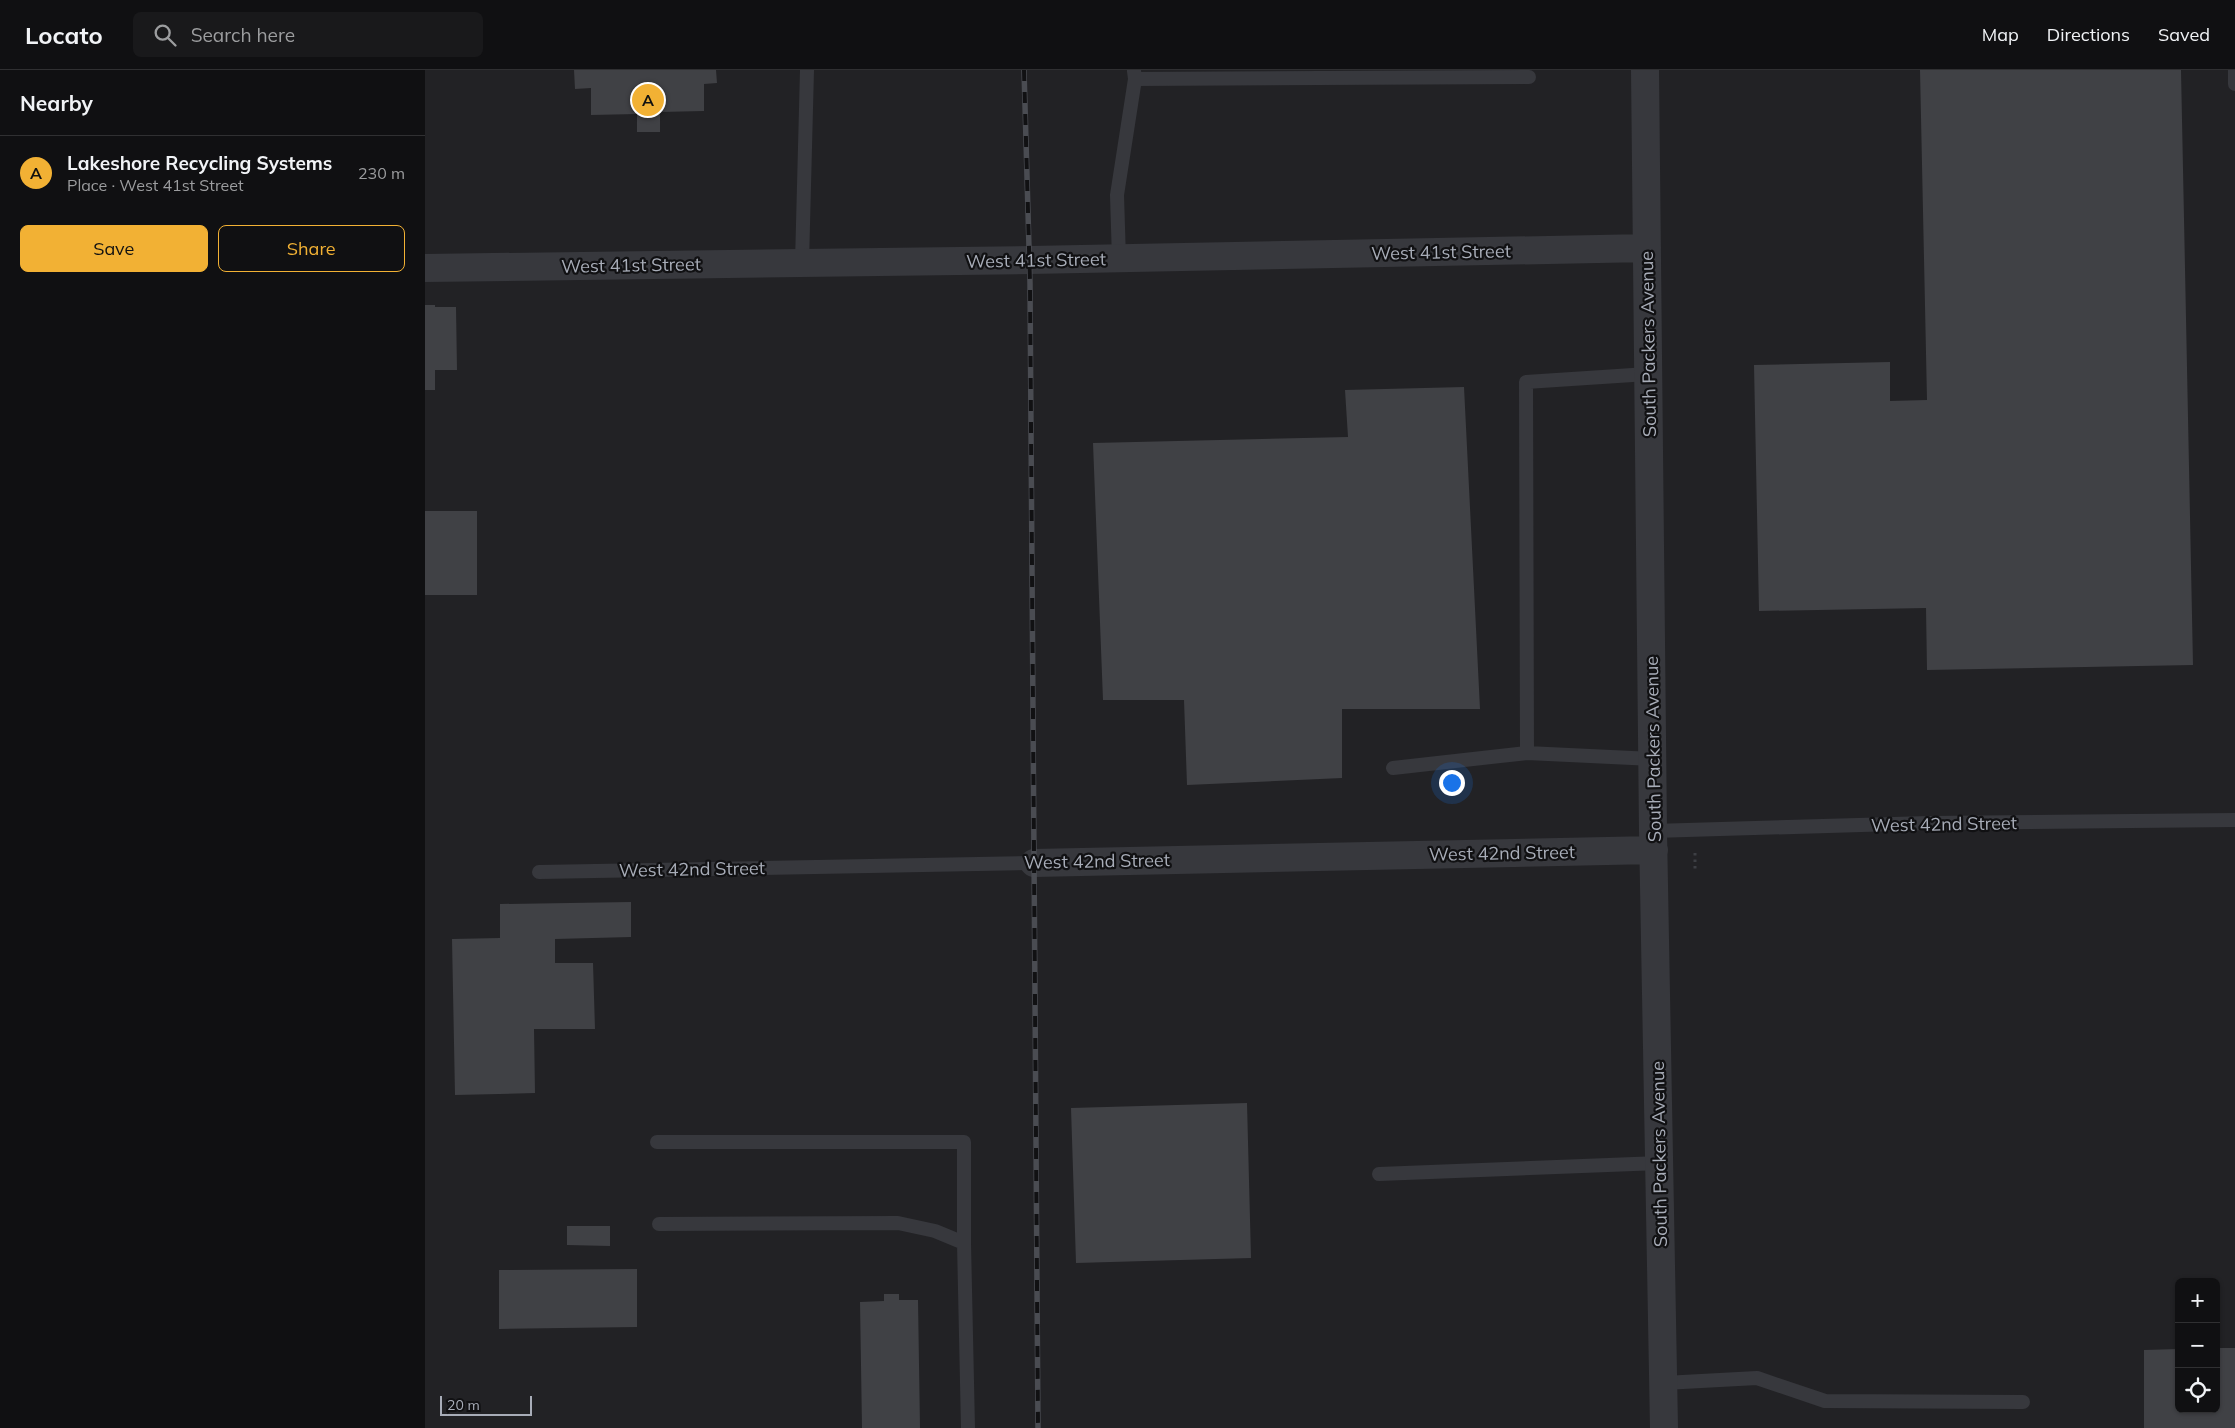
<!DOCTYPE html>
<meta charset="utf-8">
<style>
body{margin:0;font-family:Mulish,sans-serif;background:#19191b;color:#f1f3f6}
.controls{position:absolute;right:15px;bottom:15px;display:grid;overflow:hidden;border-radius:8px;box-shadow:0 1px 4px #0004}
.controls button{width:45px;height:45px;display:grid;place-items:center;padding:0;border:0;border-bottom:1px solid #303032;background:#101012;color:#f1f3f6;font:25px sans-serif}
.scale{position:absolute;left:15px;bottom:12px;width:92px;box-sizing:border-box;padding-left:5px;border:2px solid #a8adb8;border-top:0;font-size:14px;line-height:18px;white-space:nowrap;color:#a8adb8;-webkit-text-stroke:4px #111113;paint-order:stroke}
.you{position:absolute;left:1026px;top:712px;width:18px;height:18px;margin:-12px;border:4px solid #fff;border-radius:50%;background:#1a73e8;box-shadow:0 0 0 8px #1a73e833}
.badge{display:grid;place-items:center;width:32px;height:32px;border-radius:50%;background:#f2b134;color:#111;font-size:16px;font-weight:700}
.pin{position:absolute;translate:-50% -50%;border:2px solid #fff;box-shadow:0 1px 5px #0006}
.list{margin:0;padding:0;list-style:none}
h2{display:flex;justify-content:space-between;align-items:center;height:65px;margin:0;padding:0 20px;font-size:21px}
h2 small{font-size:16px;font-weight:400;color:#9c9d9f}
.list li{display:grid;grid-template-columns:32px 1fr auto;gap:15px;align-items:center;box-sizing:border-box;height:75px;padding:0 20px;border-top:1px solid #303032}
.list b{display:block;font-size:19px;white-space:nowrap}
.list p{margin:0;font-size:16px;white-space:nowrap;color:#9c9d9f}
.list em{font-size:16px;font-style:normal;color:#9c9d9f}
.actions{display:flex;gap:10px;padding:15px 20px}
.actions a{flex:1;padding:11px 0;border:1px solid #f2b134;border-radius:8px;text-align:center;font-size:18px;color:#f2b134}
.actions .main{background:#f2b134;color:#111}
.icon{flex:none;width:28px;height:28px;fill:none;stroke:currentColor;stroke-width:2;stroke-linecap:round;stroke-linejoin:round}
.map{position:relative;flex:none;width:1810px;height:1358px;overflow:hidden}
header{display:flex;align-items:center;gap:30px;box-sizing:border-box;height:70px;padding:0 25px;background:#101012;border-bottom:1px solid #303032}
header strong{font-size:24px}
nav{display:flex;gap:28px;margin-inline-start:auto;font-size:18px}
.search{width:350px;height:45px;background:#19191b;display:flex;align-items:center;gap:12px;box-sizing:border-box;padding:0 18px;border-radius:8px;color:#9c9d9f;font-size:19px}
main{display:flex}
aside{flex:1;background:#101012}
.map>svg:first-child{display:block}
</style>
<header>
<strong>Locato</strong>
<div class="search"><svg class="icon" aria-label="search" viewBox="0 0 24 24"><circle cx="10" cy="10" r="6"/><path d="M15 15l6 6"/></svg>Search here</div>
<nav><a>Map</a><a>Directions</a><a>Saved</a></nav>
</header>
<main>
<aside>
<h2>Nearby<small></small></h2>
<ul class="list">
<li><span class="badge">A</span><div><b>Lakeshore Recycling Systems</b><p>Place · West 41st Street</p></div><em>230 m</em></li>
</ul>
<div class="actions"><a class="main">Save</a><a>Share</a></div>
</aside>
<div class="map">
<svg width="1810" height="1358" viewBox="0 0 1810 1358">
<rect width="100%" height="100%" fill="#161618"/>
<path fill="#222225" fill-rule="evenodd" d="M0,0H1810V1358H0ZM1754,1212H1791V1339H1754Z"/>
<path fill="#404145" d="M149,0H291L292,13L279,14V41L235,42V62H212V44L166,45V18L150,19Z
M1495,0H1756L1768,595L1502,600L1501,538L1334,541L1329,295L1465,292V331L1502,330Z
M0,235H10V237H31L32,300H10V320H0Z
M1039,317L1055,639H917V708L762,715L759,630H678L668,373L923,367L920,320Z
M0,441H52V525H0Z
M206,832V867L130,869V893H168L170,959H109L110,1023L30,1025L27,869L75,868V834Z
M822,1033L826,1188L651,1193L646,1038Z
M142,1156H185V1176L142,1175Z
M212,1199V1257L74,1259V1200Z
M459,1224H474V1230H493L495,1358H437L435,1232L459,1231Z
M1791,1278H1810V1358H1719V1280L1754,1279V1339H1791Z"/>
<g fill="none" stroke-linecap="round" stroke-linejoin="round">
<path stroke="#3d3f44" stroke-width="3" stroke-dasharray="2.5 4" stroke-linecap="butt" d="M1270,783V800"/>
<path stroke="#37383d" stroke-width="14" d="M1810,0V14
M710,9L1104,7
M694,189L692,125L710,9L709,1
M377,193L382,0
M1102,683L1101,312L1223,304
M968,698L1102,683L1228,689
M1228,761L1504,753L1810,750
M114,802L609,793
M232,1072H539V1173
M954,1104L1235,1093
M234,1154L473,1153L510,1161L539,1173L543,1358
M1239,1313L1332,1308L1400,1331L1598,1332"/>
<path stroke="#37383d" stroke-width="28" d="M1220,0L1228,761L1239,1358
M0,198L605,190L1222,178
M609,793L1229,780"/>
<g stroke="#4a4c52" stroke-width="5.5">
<path id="rail" d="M599,0L605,213L613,1358"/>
</g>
<use href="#rail" stroke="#111113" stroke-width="4" stroke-dasharray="11" stroke-linecap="butt"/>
</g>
<g text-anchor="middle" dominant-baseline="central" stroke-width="4.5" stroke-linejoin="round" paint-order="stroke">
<g font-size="18" fill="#a8adb8" stroke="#111113">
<text transform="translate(1016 182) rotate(-1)">West 41st Street</text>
<text transform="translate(611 190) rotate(-1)">West 41st Street</text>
<text transform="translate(206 195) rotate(-1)">West 41st Street</text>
<text transform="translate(1223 274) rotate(-91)">South Packers Avenue</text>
<text transform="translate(1228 679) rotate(-91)">South Packers Avenue</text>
<text transform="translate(1519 754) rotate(-1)">West 42nd Street</text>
<text transform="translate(1077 783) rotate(-1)">West 42nd Street</text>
<text transform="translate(672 791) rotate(-1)">West 42nd Street</text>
<text transform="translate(267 799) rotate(-1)">West 42nd Street</text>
<text transform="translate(1234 1084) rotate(-91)">South Packers Avenue</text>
</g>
</g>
</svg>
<div class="controls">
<button>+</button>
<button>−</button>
<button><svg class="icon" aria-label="locate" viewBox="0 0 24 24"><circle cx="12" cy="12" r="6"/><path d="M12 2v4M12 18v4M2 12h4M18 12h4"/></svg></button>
</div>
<div class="scale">20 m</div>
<div class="you"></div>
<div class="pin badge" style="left:223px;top:30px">A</div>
</div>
</main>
